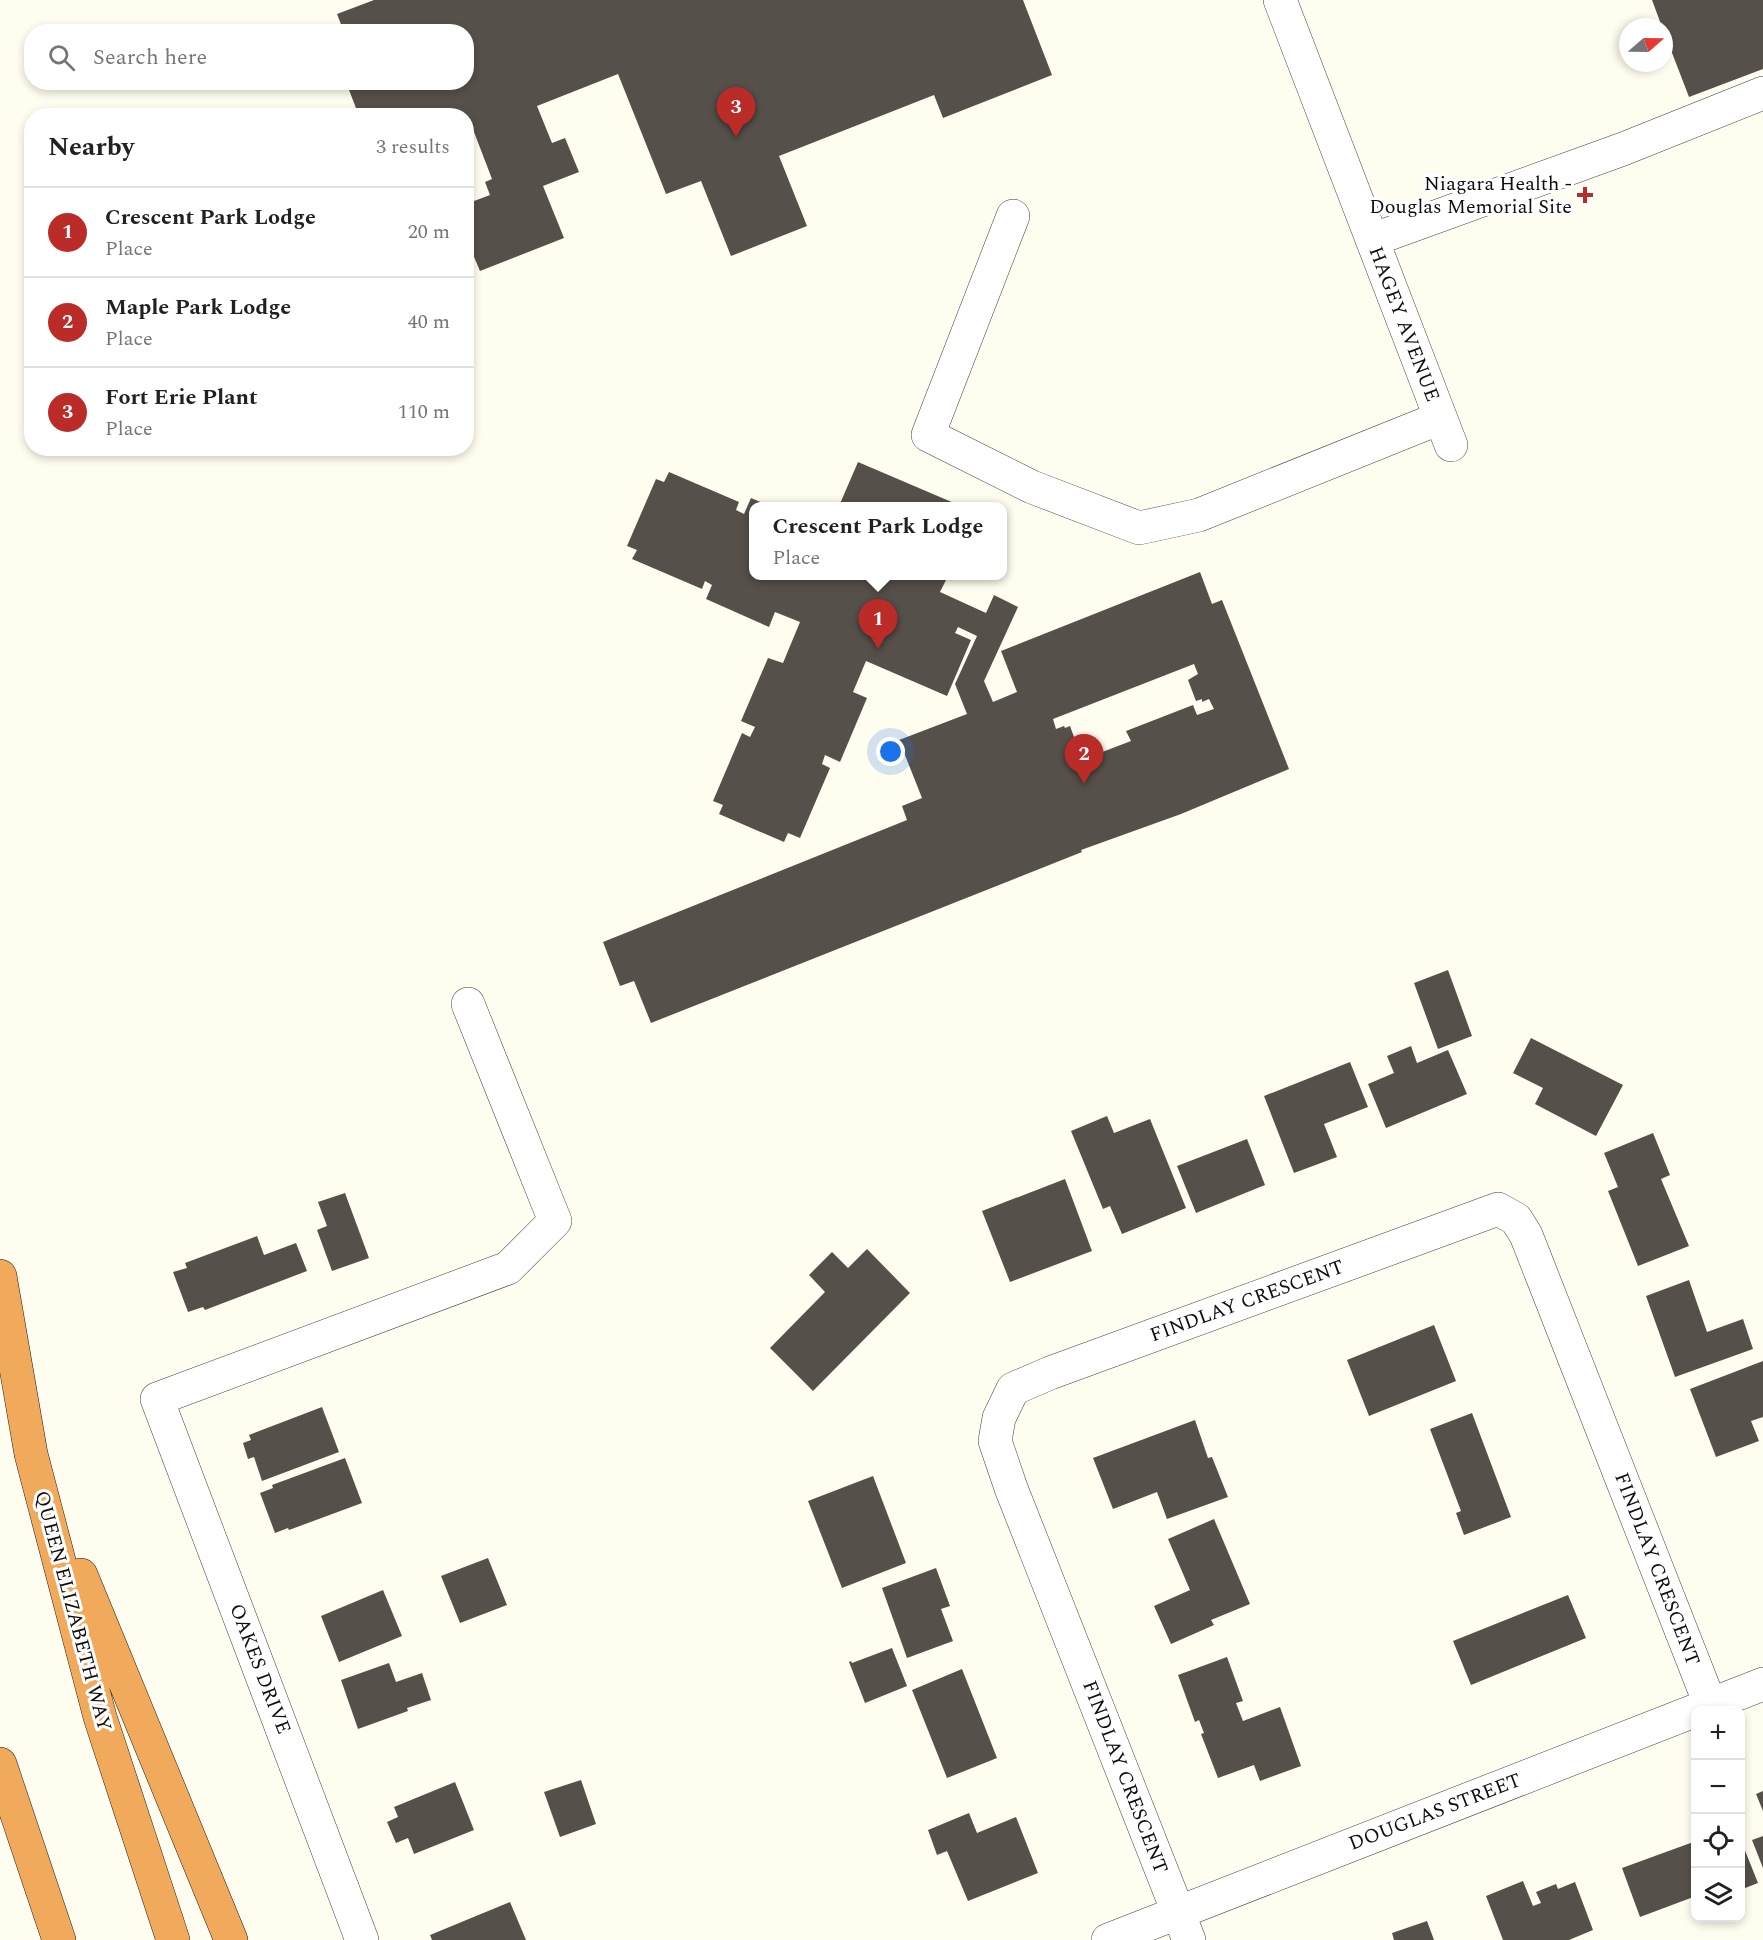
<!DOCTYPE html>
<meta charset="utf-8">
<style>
body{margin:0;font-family:Spectral,serif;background:#f6f6f6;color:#202124}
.controls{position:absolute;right:18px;bottom:18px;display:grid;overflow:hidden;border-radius:12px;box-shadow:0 3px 9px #0003}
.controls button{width:54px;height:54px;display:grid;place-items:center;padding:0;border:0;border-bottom:2px solid #e0e0e0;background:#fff;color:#202124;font:30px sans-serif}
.compass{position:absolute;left:1619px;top:18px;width:54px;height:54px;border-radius:50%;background:#fff;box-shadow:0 3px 9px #0003;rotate:70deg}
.you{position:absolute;left:891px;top:752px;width:21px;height:21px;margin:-15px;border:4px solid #fff;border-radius:50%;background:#1a73e8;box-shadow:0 0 0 9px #1a73e833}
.badge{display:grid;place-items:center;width:39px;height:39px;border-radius:50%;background:#bb2c29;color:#fff;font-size:20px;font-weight:700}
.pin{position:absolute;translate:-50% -50px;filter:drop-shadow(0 2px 3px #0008)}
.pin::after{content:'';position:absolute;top:32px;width:21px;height:18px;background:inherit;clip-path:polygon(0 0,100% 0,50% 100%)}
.popup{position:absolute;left:749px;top:502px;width:258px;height:78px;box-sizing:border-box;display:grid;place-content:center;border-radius:12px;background:#fff;filter:drop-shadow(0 2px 4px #0005);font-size:20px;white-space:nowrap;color:#757577}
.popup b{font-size:22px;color:#202124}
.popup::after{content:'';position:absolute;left:50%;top:100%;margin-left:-12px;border:12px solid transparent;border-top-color:#fff}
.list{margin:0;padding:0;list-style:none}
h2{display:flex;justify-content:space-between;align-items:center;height:78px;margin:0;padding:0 24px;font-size:26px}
h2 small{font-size:20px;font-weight:400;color:#757577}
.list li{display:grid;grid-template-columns:39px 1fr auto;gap:18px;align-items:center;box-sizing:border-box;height:90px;padding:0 24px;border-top:2px solid #e0e0e0}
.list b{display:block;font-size:22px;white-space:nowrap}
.list p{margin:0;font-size:20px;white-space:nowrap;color:#757577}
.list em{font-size:20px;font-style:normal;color:#757577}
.icon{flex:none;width:33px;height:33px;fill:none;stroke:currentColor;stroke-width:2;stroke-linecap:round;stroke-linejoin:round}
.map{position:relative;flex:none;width:1763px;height:1940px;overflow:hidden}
.search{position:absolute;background:#fff;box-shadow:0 3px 9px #0003;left:24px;top:24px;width:450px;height:66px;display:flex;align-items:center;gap:15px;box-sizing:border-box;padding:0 21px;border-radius:24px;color:#757577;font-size:22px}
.panel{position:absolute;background:#fff;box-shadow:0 3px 9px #0003;left:24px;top:108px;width:450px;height:348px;border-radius:24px}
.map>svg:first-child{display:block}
</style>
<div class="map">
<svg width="1763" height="1940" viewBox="0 0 1763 1940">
<rect width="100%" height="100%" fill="#fffdef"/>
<path fill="#56504a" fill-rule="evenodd" d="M374,0H1023L1052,75L943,118L934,95L779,156L807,226L731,256L701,181L666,194L618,74L537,106L552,143L565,138L579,172L543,186L564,238L480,271L466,238V204L490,195L485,182L492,179L474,132L466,135V116H359L346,82H466V32H344L337,14Z
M1652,0H1763V69L1689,97L1664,32V27H1662Z
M858,462L961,506H839Z
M669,472L739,502L736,510L744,514L751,498L770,506H754V576H948L940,592L986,613L994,595L1018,607L984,681L993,702L1017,692L1001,651L1200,572L1212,604L1222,600L1289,769L1181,814L1081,850L1082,852L651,1023L634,981L620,986L603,942L907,820L902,806L922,798L899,740L967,714L955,684L977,636L958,627L955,633L971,640L947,696L866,661L853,692L867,698L840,762L825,755L822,764L830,768L800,838L788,833L784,842L719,814L723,805L713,801L742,733L750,737L755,727L741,721L768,658L783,663L800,622L775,612L769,627L706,599L712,585L705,581L702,589L632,559L637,550L627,546L656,479L664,482ZM1194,664L1198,674L1188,680L1196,701L1202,699V702L1209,699L1214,709L1197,715L1193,705L1126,731L1131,741L1071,764L1068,755L1073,753L1072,750L1078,748L1070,726L1065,728L1064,726L1056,729L1053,719Z
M1448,970L1472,1036L1438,1049L1414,983Z
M1531,1038L1623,1085L1596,1136L1535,1104L1543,1088L1513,1073Z
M1411,1046L1417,1063L1448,1050L1467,1094L1386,1128L1368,1084L1394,1073L1387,1056Z
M1350,1062L1368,1107L1324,1124L1337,1157L1294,1173L1264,1096Z
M1107,1116L1114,1133L1150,1119L1186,1208L1122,1234L1110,1206L1103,1209L1071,1131Z
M1653,1133L1670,1175L1661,1179L1689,1246L1638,1266L1608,1191L1618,1187L1604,1153Z
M1247,1139L1265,1185L1196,1213L1177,1166Z
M1065,1179L1092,1251L1010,1282L982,1211Z
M345,1193L369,1258L332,1271L317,1230L327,1226L318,1202Z
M257,1236L264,1255L296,1243L307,1271L205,1310L203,1307L188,1312L173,1272L187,1268L185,1263Z
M867,1249L910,1293L813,1391L770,1348L825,1292L809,1275L832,1252L848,1268Z
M1689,1280L1707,1332L1743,1319L1753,1349L1675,1377L1646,1296Z
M1434,1325L1456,1381L1369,1416L1347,1360Z
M1763,1361V1417L1751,1421L1759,1441L1716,1457L1690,1389Z
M322,1407L339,1452L262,1481L254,1457L248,1459L243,1443L251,1440L249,1435Z
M1472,1413L1511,1517L1464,1535L1456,1513L1461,1511L1430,1429Z
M1195,1420L1208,1458L1212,1457L1228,1497L1167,1519L1157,1492L1113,1509L1093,1458Z
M345,1458L362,1503L289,1530L288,1528L275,1533L260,1493L273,1488L272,1485Z
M873,1476L906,1563L842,1588L808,1501Z
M1214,1519L1250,1604L1211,1620L1214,1625L1171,1644L1154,1606L1190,1590L1168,1539Z
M488,1558L507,1605L460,1623L441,1576Z
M936,1568L950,1606L941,1609L953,1641L907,1658L882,1588Z
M383,1590L402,1636L339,1662L321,1616Z
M1568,1595L1586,1638L1471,1685L1453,1641Z
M892,1648L907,1686L865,1703L849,1662L851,1661L852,1663Z
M1227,1657L1243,1701L1236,1703L1243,1721L1280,1707L1301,1766L1260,1781L1254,1765L1218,1778L1201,1734L1204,1733L1199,1720L1195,1722L1178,1675Z
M389,1663L396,1682L422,1673L431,1700L407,1708L408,1711L358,1729L341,1680Z
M962,1669L997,1758L947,1778L912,1690Z
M581,1780L596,1824L560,1837L544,1792Z
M455,1782L474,1830L414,1854L408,1838L396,1843L387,1822L398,1817L394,1807Z
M1763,1791V1811L1756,1794Z
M969,1813L977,1833L1016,1817L1038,1873L968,1901L947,1851L937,1855L928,1830Z
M1763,1836V1868L1752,1840Z
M1740,1838L1758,1883L1740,1890Z
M1696,1841V1896L1640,1917L1622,1868Z
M1523,1881L1533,1906L1541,1903L1536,1892L1556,1884L1558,1889L1575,1882L1593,1930L1569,1940H1503L1486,1896Z
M510,1902L526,1940H432L430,1935Z
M1427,1921L1434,1940H1394L1392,1933Z"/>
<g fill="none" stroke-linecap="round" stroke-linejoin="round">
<g stroke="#414141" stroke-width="34">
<path id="minor" d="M1280,0L1451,445
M1013,216L928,435L1032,487L1139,528L1199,515L1440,418
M1372,240L1623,149L1763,93
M362,1940L157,1399L508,1268L555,1221L468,1004
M1108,1940L1763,1684
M1189,1940L1011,1488L995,1441L999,1418L1013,1389L1050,1373L1498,1209L1516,1219L1526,1235L1710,1704"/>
</g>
<g stroke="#1f1f1f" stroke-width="34">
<path id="highway" d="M0,1276L31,1454L100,1717L173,1940
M81,1575L231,1940
M0,1764L59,1940"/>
</g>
<use href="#minor" stroke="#fff" stroke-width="33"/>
<use href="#highway" stroke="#f1aa5b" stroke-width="33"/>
</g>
<path fill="#bb2c29" stroke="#fff" stroke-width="2" d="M1582 186h6v6h6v6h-6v6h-6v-6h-6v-6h6z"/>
<g text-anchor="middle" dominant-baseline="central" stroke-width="6" stroke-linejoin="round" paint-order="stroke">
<g font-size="20" fill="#0e0e0e" stroke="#fff" text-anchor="end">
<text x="1572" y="184">Niagara Health -<tspan x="1572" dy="23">Douglas Memorial Site</tspan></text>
</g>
<g font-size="20" fill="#0e0e0e" stroke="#fff">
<text transform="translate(1404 324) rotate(69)">HAGEY AVENUE</text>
<text transform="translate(1247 1301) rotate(-20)">FINDLAY CRESCENT</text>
<text transform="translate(1657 1569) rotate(69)">FINDLAY CRESCENT</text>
<text transform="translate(73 1611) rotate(75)">QUEEN ELIZABETH WAY</text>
<text transform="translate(260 1669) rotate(69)">OAKES DRIVE</text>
<text transform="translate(1125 1777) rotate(69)">FINDLAY CRESCENT</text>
<text transform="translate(1435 1812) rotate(-21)">DOUGLAS STREET</text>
</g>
</g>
</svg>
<div class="controls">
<button>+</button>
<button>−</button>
<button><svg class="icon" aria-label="locate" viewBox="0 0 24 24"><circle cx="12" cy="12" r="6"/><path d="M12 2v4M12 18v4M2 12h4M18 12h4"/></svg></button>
<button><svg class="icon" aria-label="layers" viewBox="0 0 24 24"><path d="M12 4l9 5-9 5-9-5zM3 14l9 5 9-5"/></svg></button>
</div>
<svg class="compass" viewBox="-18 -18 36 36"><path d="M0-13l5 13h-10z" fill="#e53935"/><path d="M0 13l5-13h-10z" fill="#757577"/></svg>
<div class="you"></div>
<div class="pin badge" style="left:878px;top:649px">1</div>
<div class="popup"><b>Crescent Park Lodge</b>Place</div>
<div class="pin badge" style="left:1084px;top:784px">2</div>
<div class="pin badge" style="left:736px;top:137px">3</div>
<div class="search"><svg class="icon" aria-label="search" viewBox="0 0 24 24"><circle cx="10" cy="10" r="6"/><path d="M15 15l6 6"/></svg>Search here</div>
<section class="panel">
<h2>Nearby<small>3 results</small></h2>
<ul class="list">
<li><span class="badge">1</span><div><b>Crescent Park Lodge</b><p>Place</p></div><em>20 m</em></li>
<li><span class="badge">2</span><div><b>Maple Park Lodge</b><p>Place</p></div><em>40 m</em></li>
<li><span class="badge">3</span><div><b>Fort Erie Plant</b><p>Place</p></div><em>110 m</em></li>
</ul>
</section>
</div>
